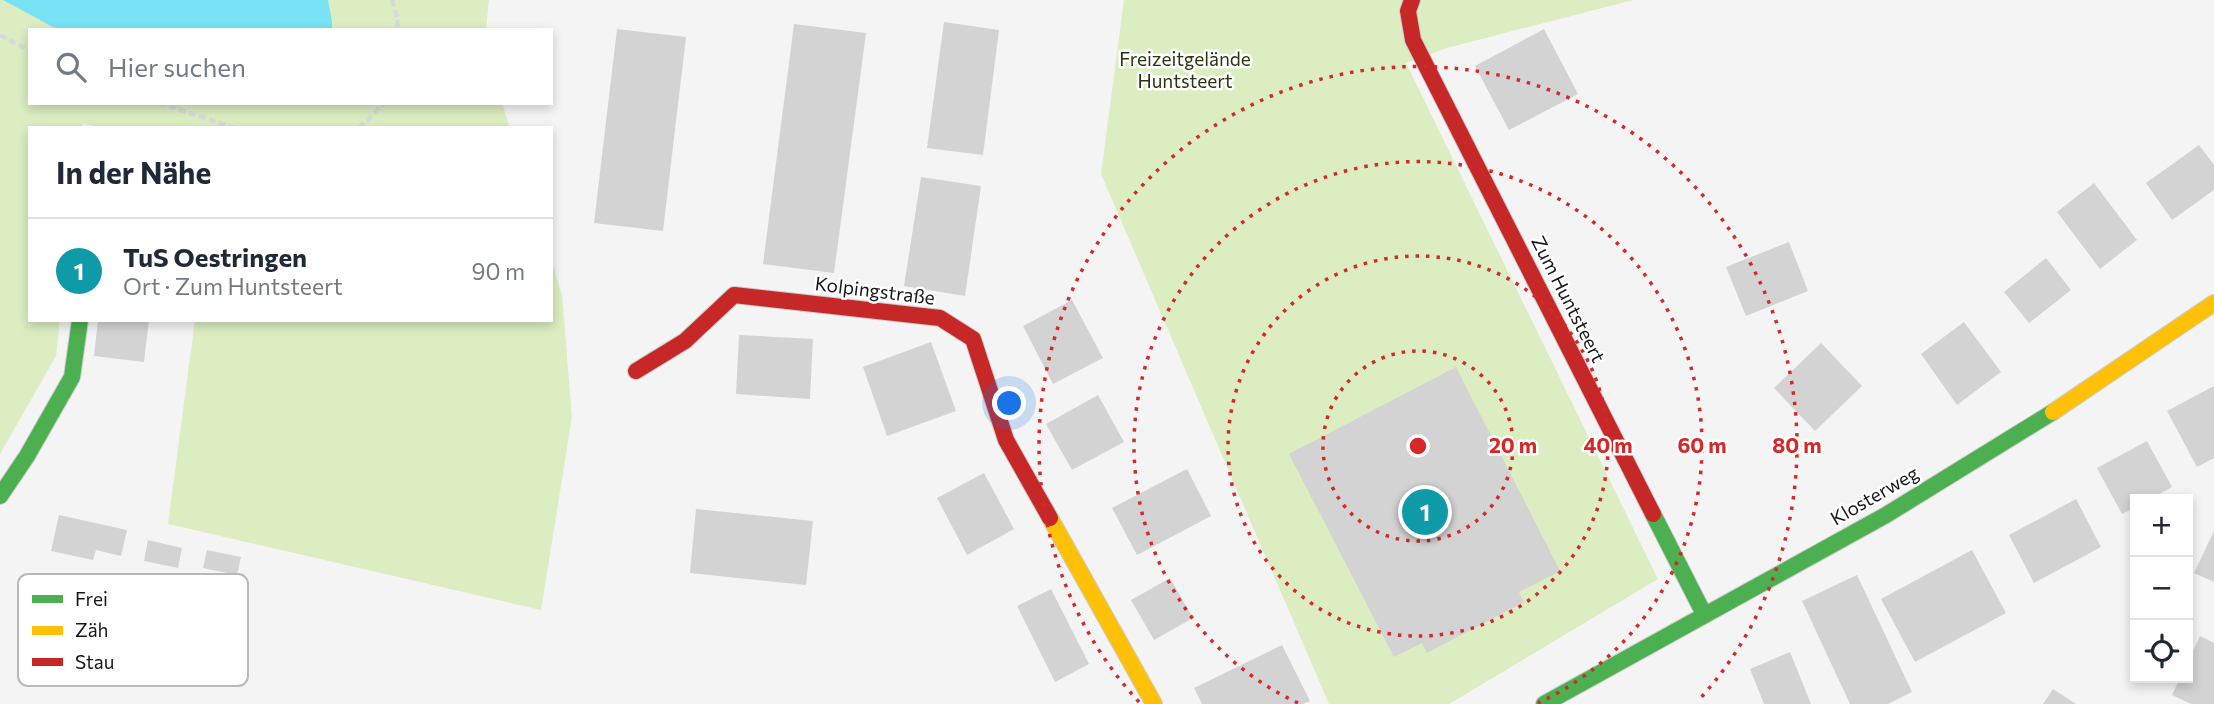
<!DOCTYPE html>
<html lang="de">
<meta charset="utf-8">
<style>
body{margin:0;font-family:Commissioner,sans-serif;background:#f6f6f7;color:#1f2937}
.controls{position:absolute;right:21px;bottom:21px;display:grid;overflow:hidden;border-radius:0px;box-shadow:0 4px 10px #0003}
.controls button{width:63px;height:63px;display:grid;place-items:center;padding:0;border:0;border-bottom:2px solid #e0e1e3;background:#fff;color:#1f2937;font:35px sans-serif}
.you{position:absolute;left:1010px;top:404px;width:24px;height:24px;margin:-18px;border:5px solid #fff;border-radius:50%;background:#1a73e8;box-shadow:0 0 0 10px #1a73e833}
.badge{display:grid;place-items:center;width:46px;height:46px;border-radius:50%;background:#2563eb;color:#fff;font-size:23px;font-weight:700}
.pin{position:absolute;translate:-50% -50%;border:4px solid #fff;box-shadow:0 2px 7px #0006}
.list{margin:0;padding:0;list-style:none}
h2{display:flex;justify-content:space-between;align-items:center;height:91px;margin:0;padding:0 28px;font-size:30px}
h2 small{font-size:23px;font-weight:400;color:#747a83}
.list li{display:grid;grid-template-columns:46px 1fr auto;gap:21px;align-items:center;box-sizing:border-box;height:105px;padding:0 28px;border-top:2px solid #e0e1e3}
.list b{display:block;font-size:26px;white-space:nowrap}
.list p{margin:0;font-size:23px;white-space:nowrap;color:#747a83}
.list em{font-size:23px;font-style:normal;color:#747a83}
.icon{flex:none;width:38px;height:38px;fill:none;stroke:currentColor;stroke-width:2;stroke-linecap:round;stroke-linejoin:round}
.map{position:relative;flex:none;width:2214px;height:704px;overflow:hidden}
.search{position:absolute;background:#fff;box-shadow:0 4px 10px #0003;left:28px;top:28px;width:525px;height:77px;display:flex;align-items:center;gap:18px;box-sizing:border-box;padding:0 24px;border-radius:0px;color:#747a83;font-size:26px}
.panel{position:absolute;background:#fff;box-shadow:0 4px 10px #0003;left:28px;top:126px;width:525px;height:196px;border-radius:0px}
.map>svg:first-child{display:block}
</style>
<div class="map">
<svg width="2214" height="704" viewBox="0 0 2214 704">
<rect width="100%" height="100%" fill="#f4f4f4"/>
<path fill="#dbedc1" d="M0,0H489L486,30H30V103H502L510,128H107L83,124L82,128H30V320H60L56,356L0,454Z
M1124,0H1633L1447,48L1406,63L1658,579L1449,704H1329L1101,174Z
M551,259L562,295L572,417L541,610L168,524L195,320H551Z"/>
<path fill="#79e2f4" d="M3,0H328L332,22V30H64L53,27Z"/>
<path fill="#d3d3d3" d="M944,22L999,30L983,155L927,148Z
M794,24L866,33L834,273L763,264Z
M617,29L686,37L663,231L594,223Z
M1544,29L1578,94L1509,130L1475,66Z
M2199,145L2214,165V190L2172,220L2146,183Z
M921,177L981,186L965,296L904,286Z
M2094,183L2137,240L2100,269L2057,212Z
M1789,242L1808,291L1746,316L1726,267Z
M2046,258L2071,290L2029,323L2004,292Z
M1072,300L1103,358L1053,384L1023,326Z
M98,320H149L144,362L94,356Z
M1964,322L2001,372L1957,405L1921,354Z
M739,335L813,339L810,399L736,394Z
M931,342L956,411L887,436L863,367Z
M1821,343L1862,386L1815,431L1774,388Z
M1456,367L1560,571L1519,592L1524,602L1427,653L1422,643L1394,657L1289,454Z
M2214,386V458L2197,467L2167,411Z
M1098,395L1124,442L1072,470L1046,424Z
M2147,441L2172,487L2150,499H2135V507L2122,514L2097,468Z
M1187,469L1211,516L1137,555L1112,508Z
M984,473L1014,529L967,555L937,498Z
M2076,499L2101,547L2034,583L2009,535Z
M696,509L813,521L806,585L690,573Z
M59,515L127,530L121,556L96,550L93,560L51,551Z
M2214,531V582L2194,573Z
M148,540L182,548L178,568L144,561Z
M207,550L241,557L237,575L203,568Z
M1972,550L2006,613L1915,662L1881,599Z
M1857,575L1912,692L1888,704H1850L1802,601Z
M1170,578L1193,618L1154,640L1131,600Z
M1051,589L1089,664L1055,682L1017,606Z
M2200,636L2214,643V704H2191L2172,695L2180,678H2188V662Z
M1282,645L1310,701L1303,704H1202L1194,688Z
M1790,652L1811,704H1764L1750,669Z
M2053,689L2076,704H2043Z"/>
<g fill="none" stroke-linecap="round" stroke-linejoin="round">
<g stroke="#ccc" stroke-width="18">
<path id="fast" d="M0,496L27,456L72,377L80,320
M1653,514L1704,614
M1544,704L1886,515L2053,412"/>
</g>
<g stroke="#ccc" stroke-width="18">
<path id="slow" d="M2053,412L2214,303
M1050,518L1154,704"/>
</g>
<g stroke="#ccc" stroke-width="18">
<path id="jam" d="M1412,0L1408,11L1413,40L1653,514
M636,371L685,341L734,295L940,318L973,339L1006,440L1050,518"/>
</g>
<path stroke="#d8d9d9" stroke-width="4.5" stroke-dasharray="7 3.5" stroke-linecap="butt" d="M392,0L397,17L398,30
M0,35L30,51
M159,103L235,128
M359,128L384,103"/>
<use href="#fast" stroke="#4caf50" stroke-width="16"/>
<use href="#slow" stroke="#ffc107" stroke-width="16"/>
<use href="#jam" stroke="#c62828" stroke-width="16"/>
</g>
<g fill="none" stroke="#d62828" stroke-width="3.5" stroke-dasharray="3.5 7">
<circle cx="1418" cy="446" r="95"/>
<circle cx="1418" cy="446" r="190"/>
<path d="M1298 703A284 284 0 1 1 1538 703"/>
<path d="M1139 702A379 379 0 1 1 1697 702"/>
</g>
<g text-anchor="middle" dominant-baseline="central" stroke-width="5" stroke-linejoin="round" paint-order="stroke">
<g font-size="19" fill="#28360f" stroke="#fff">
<text x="1185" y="58">Freizeitgelände<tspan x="1185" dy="22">Huntsteert</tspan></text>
</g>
<g font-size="19" fill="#171717" stroke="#fff">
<text transform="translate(875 290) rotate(7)">Kolpingstraße</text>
<text transform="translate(1569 299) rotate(63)">Zum Huntsteert</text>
<text transform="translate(1874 495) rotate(-30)">Klosterweg</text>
</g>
</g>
<rect x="18" y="574" width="230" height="112" rx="10" fill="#fff" stroke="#b9b9b9" stroke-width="2"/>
<rect x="32" y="595" width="31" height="8" fill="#4caf50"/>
<rect x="32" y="626" width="31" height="9" fill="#ffc107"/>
<rect x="32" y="658" width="31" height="8" fill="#c62828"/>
<g font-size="19" fill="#171717">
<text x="75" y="606">Frei</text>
<text x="75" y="637">Zäh</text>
<text x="75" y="669">Stau</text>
</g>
<circle cx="1418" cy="446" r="10" fill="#d62828" stroke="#fff" stroke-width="3.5"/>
<g font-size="21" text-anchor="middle" font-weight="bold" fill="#d62828" stroke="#fff" stroke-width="5" stroke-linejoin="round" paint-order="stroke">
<text x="1513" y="453">20 m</text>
<text x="1608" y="453">40 m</text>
<text x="1702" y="453">60 m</text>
<text x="1797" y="453">80 m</text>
</g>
</svg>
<div class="controls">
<button>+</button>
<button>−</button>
<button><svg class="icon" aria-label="locate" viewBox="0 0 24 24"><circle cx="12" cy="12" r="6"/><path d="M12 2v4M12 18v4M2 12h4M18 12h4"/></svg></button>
</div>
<div class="you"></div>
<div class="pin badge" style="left:1425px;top:512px;background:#0f9aa8">1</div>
<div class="search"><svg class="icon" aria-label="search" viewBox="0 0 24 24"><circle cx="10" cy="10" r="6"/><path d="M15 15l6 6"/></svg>Hier suchen</div>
<section class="panel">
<h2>In der Nähe<small></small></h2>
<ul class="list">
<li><span class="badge" style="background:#0f9aa8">1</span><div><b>TuS Oestringen</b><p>Ort · Zum Huntsteert</p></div><em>90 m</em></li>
</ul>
</section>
</div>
